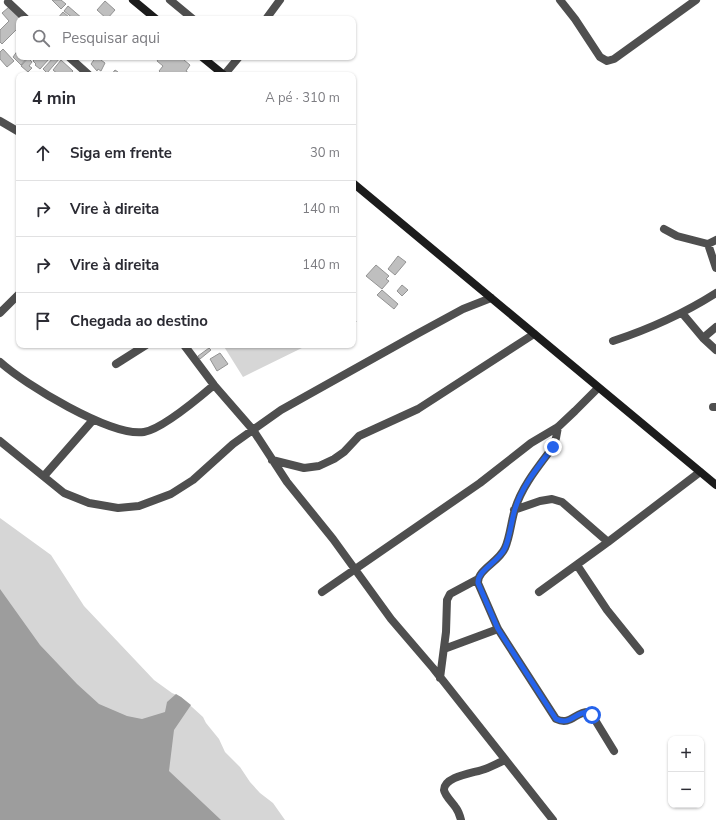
<!DOCTYPE html>
<html lang="pt">
<meta charset="utf-8">
<style>
body{margin:0;font-family:"Nunito Sans",sans-serif;background:#f7f7f7;color:#2b2b33}
.controls{position:absolute;right:12px;bottom:12px;display:grid;overflow:hidden;border-radius:8px;box-shadow:0 1px 3px #0004}
.controls button{width:36px;height:36px;display:grid;place-items:center;padding:0;border:0;border-bottom:1px solid #e1e1e2;background:#fff;color:#2b2b33;font:20px sans-serif}
.stop{position:absolute;width:12px;height:12px;margin:-9px;border:3px solid #2563eb;border-radius:50%;background:#fff}
.stop.end{background:#2563eb;border-color:#fff;box-shadow:0 1px 4px #0008}
.list{margin:0;padding:0;list-style:none}
h2{display:flex;justify-content:space-between;align-items:center;height:52px;margin:0;padding:0 16px;font-size:17px}
h2 small{font-size:13px;font-weight:400;color:#7c7c81}
.list li{display:grid;grid-template-columns:26px 1fr auto;gap:12px;align-items:center;box-sizing:border-box;height:56px;padding:0 16px;border-top:1px solid #e1e1e2}
.list b{display:block;font-size:15px;white-space:nowrap}
.list em{font-size:13px;font-style:normal;color:#7c7c81}
.icon{flex:none;width:22px;height:22px;fill:none;stroke:currentColor;stroke-width:2;stroke-linecap:round;stroke-linejoin:round}
.map{position:relative;flex:none;width:716px;height:820px;overflow:hidden}
.search{position:absolute;background:#fff;box-shadow:0 1px 3px #0004;left:16px;top:16px;width:340px;height:44px;display:flex;align-items:center;gap:10px;box-sizing:border-box;padding:0 14px;border-radius:8px;color:#7c7c81;font-size:15px}
.panel{position:absolute;background:#fff;box-shadow:0 1px 3px #0004;left:16px;top:72px;width:340px;height:276px;border-radius:8px}
.map>svg:first-child{display:block}
</style>
<div class="map">
<svg width="716" height="820" viewBox="0 0 716 820">
<rect width="100%" height="100%" fill="#fff"/>
<path fill="#d6d6d6" d="M223,345H308L243,377Z
M0,518L51,555L84,606L154,680L172,693L181,697L203,717L206,723L219,739L225,752L240,767L250,782L260,793L273,803L285,820H0Z"/>
<path fill="#9d9d9d" d="M0,589L40,645L77,684L99,704L127,716L142,719L165,712L167,702L176,694L181,697L191,705L174,730L169,771L221,820H0Z"/>
<path fill="#bfbfbf" stroke="#939393" d="M52,0H61L66,4L61,9Z
M105,1L115,10L107,19L97,10Z
M68,6L83,19H74L64,11Z
M9,7L21,19H19V27L2,44L0,42V30L9,21L2,13Z
M63,12L69,17L67,19H57Z
M3,49L14,61L7,67L0,59V52Z
M18,50L19,57L27,58L21,65L13,57Z
M30,57H47L49,59L40,69L35,65L36,64L33,61L34,60Z
M54,57L60,58L47,73L43,69Z
M96,57H100L102,59L101,60L105,63L101,71L98,69L97,71L91,64Z
M160,57H186L184,60L190,65L186,71L190,74L189,75H159L161,73L159,71L163,66L157,61Z
M28,58L32,62L29,66L32,68L28,72L21,66Z
M61,60L73,71L69,75H59L53,70Z
M115,70L118,72V73L120,75H111Z
M398,256L406,262L395,275L388,269Z
M376,265L389,276L386,279L389,281L382,289L366,276Z
M402,285L408,290L402,296L397,291Z
M382,290L398,304L394,309L377,295Z
M353,313L356,322L353,323Z
M209,348L211,350L200,359L198,356Z
M220,353L228,364L217,371L210,359Z"/>
<g fill="none" stroke-linecap="round" stroke-linejoin="round">
<path stroke="#4f4f4f" stroke-width="8" d="M170,0L193,19
M560,0L575,19L600,57L607,61L614,59L696,0
M8,2L26,19
M266,19L280,0
M69,57L89,75
M224,75L239,57
M0,121L19,132
M664,229L677,236L708,244L716,268
M708,244L716,240
M0,313L19,294
M682,313L703,338L716,350
M703,338L716,327
M613,341C649,329 683,314 716,293
M184,345L214,385L253,430L287,482L333,539L391,619L433,668L553,820
M0,362C24,384 111,437 144,432C162,429 200,397 214,385
M116,364L146,345
M713,407H716
M558,427L556,438L553,447C538,467 522,486 515,509C511,522 510,537 505,548C499,562 477,570 478,583L498,629L556,719C571,726 575,712 588,712L592,715L614,751
M0,441L64,493L89,503L118,508L139,506L171,494L193,480L233,444L281,410L417,334L463,309L491,298
M272,460L304,468L319,466L334,459L344,452L359,436L418,409L534,334
M44,476L93,420
M514,510L540,501L552,499L562,502L608,542
M577,565L607,610L640,651
M322,592L480,483L531,443L558,427L575,411L598,388
M539,592L608,542L700,472
M444,649L498,629
M440,678L446,632L447,600L450,594L478,579
M461,820C460,816 459,812 456,808C453,803 445,796 444,790C444,776 475,773 485,769C491,767 498,763 505,760"/>
<path stroke="#1c1c1c" stroke-width="8" d="M133,0L156,19
M202,57L224,75
M353,183L716,485"/>
</g>
<g fill="none" stroke-linecap="round" stroke-linejoin="round">
<path stroke="#2563eb" stroke-width="5" d="M553,447C538,467 522,486 515,509C511,522 510,537 505,548C499,562 477,570 478,583L498,629L556,719C571,726 575,712 588,712L592,715"/>
</g>
</svg>
<div class="controls">
<button>+</button>
<button>−</button>
</div>
<div class="stop" style="left:592px;top:715px"></div>
<div class="stop end" style="left:553px;top:447px"></div>
<div class="search"><svg class="icon" aria-label="search" viewBox="0 0 24 24"><circle cx="10" cy="10" r="6"/><path d="M15 15l6 6"/></svg>Pesquisar aqui</div>
<section class="panel">
<h2>4 min<small>A pé · 310 m</small></h2>
<ul class="list">
<li><svg class="icon" aria-label="ahead" viewBox="0 0 24 24"><path d="M12 20V5M6 11l6-6 6 6"/></svg><div><b>Siga em frente</b></div><em>30 m</em></li>
<li><svg class="icon" aria-label="right" viewBox="0 0 24 24"><path d="M7 20v-9h11M14 6l5 5-5 5"/></svg><div><b>Vire à direita</b></div><em>140 m</em></li>
<li><svg class="icon" aria-label="right" viewBox="0 0 24 24"><path d="M7 20v-9h11M14 6l5 5-5 5"/></svg><div><b>Vire à direita</b></div><em>140 m</em></li>
<li><svg class="icon" aria-label="arrive" viewBox="0 0 24 24"><path d="M6 21V4h12l-3 4 3 4H6"/></svg><div><b>Chegada ao destino</b></div></li>
</ul>
</section>
</div>
